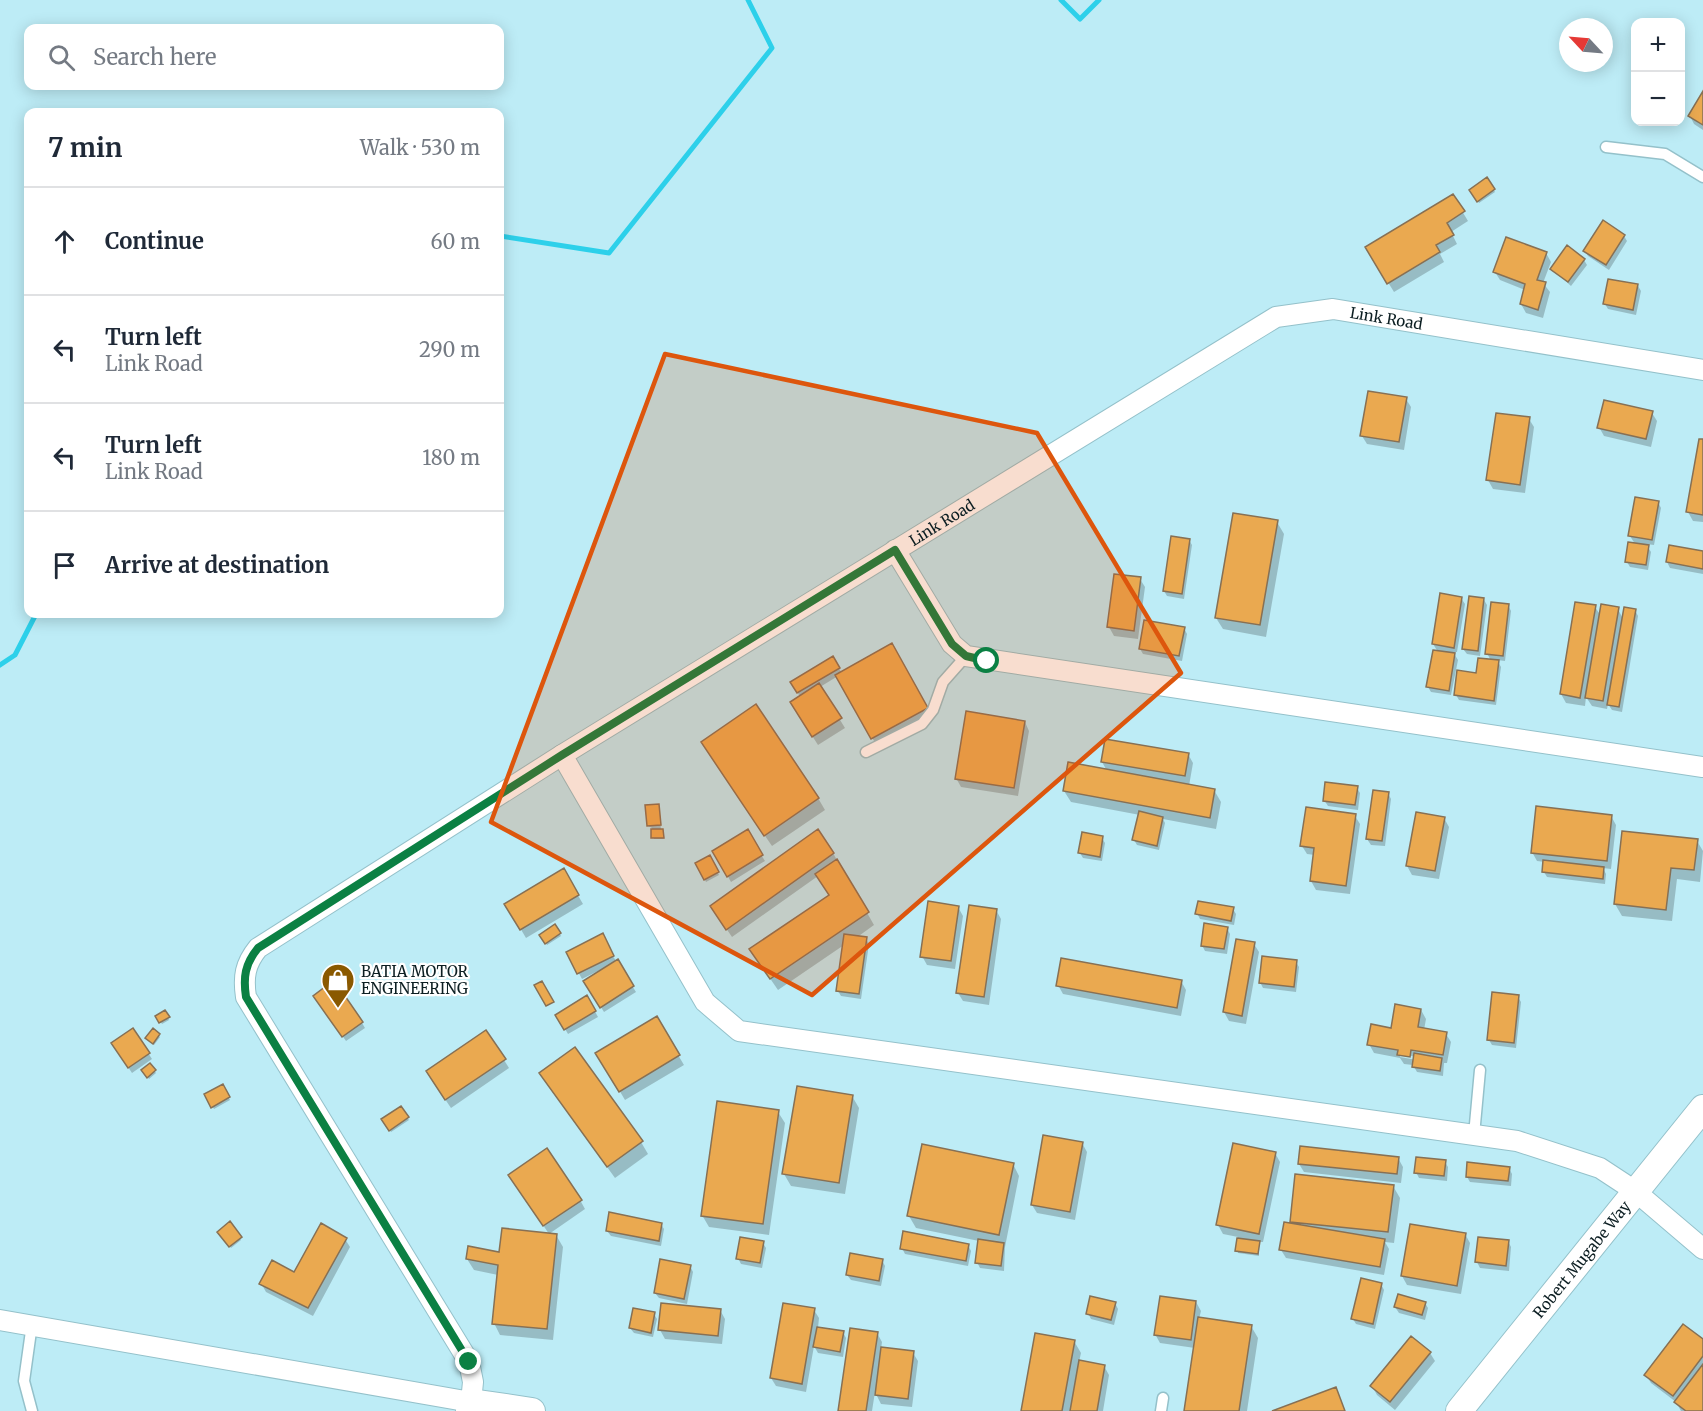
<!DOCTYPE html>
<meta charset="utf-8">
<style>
body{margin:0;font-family:Merriweather,serif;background:#f6f6f7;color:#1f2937}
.controls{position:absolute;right:18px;top:18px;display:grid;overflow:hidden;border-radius:12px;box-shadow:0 3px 15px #0003}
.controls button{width:54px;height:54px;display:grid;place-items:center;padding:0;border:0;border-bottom:2px solid #e0e1e3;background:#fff;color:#1f2937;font:30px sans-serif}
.compass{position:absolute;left:1559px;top:18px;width:54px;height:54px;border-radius:50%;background:#fff;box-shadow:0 3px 15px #0003;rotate:296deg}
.stop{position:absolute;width:18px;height:18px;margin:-14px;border:4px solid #0b8043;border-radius:50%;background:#fff}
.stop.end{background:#0b8043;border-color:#fff;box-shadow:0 2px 6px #0008}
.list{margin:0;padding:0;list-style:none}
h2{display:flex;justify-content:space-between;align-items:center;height:78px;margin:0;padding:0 24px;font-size:26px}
h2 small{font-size:20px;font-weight:400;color:#747a83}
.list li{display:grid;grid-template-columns:39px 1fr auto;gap:18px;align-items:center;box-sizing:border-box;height:108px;padding:0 24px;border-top:2px solid #e0e1e3}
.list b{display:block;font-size:22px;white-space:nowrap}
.list p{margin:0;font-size:20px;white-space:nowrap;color:#747a83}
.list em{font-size:20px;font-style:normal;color:#747a83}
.icon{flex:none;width:33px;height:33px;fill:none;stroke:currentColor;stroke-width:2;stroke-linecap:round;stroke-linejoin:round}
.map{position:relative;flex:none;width:1703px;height:1411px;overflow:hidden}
.search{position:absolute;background:#fff;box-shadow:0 3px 15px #0003;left:24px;top:24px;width:480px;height:66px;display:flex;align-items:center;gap:15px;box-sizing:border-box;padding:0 21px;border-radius:12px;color:#747a83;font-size:22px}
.panel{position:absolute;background:#fff;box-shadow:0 3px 15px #0003;left:24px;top:108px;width:480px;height:510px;border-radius:12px}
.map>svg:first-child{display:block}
</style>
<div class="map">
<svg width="1703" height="1411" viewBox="0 0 1703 1411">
<rect width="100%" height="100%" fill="#bdecf6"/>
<path fill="#0003" fill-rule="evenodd" d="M1703,94V130L1694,124L1690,116Z
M1487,179L1495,192L1479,203L1471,190Z
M1453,196L1468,221L1451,232L1457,244L1440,254L1444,262L1394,292L1367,248Z
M1624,236L1627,241L1609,270L1588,256L1585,251Z
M1546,253L1551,262L1543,283L1550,292L1543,318L1526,313L1521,304L1525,290L1500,280L1495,272Z
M1584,260L1587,265L1571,286L1552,269Z
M1638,286L1641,291L1636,315L1608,309L1605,304Z
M1406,399L1411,407L1404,450L1367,444L1362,436Z
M1652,413L1657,421L1651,447L1604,436L1599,427Z
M1529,419L1534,427L1525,493L1493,489L1488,480Z
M1703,441V522L1693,521L1688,512Z
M1658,502L1661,508L1654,545L1646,544L1651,552L1648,570L1630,567L1627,562L1635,544L1630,536Z
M1277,522L1284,534L1266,637L1223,629L1216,618Z
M1189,540L1192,545L1184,599L1167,596L1164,591Z
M1703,553V574L1670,568L1667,562Z
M1140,579L1145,587L1138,639L1114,636L1109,627Z
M1461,598L1465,604L1457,652H1453L1458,660L1451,695L1431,692L1428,687L1438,652L1433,644Z
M1484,600L1487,605L1480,656L1467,654L1463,649Z
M1508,605L1511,611L1505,661L1497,660L1501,667L1496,705L1459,700L1456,695L1491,661L1487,653Z
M1595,607L1601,616L1618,609L1623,619L1635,610L1638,616L1622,712L1612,710L1608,704L1607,709L1592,706L1586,697L1585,706L1566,703L1561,694Z
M1184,628L1187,634L1182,661L1143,654L1140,649Z
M891,645L933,720L879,750L838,676L820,687L845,728L818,745L796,711L800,697L792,682L832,658L842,673Z
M1025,722L1029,731L1018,796L961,787L956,778Z
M709,754L818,798L825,810L772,846Z
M1188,754L1193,763L1189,786L1214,790L1221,802L1216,829L1163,819L1165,823L1159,850L1137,845L1134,840L1140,815L1071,802L1064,791L1107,771L1102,762Z
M1357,788L1360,793L1358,810L1328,806L1324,800Z
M1388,793L1391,799L1385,846L1371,845L1367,839Z
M659,805L661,830L664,839H654L652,828L648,826Z
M1355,816L1360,824L1350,894L1316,890L1311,881L1315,855L1307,854L1302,846Z
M1611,816L1616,825L1611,869L1603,868L1606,874L1605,884L1547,877L1544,872L1545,862L1537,861L1532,852Z
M1444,818L1449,827L1439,879L1412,875L1407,866Z
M747,832L765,861L731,882L714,852Z
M1102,838L1105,843L1102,861L1083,858L1080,853Z
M1697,841L1703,851L1700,882L1677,879L1672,921L1622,916L1615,904Z
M833,853L874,925L856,938L866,939L869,944L861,999L841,996L838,991L844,945L778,990L758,961L830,896L818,876L732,937L717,915Z
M710,857L719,875L706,882L697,864Z
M563,870L583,904L526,938L506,904Z
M958,907L963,916L955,969L927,965L922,956Z
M1233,909L1236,914L1234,925L1200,919L1197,913Z
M996,910L1001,919L989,1005L963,1001L958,993Z
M555,926L561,936L547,945L541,936Z
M1227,928L1230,934L1227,954L1205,951L1202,945Z
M1254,944L1259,952L1246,1024L1229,1021L1224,1012Z
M609,950L636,992L604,1012L585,982L601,972L600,970L582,979L568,953Z
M1296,962L1299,967L1296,992L1263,988L1260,982Z
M1181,981L1186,990L1181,1016L1063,994L1058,985Z
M587,997L598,1017L568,1034L557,1015Z
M1518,997L1521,1002L1516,1048L1492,1045L1489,1040Z
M318,1001L362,1023L365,1028L346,1041Z
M1421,1010L1426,1019L1424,1030L1446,1034L1451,1042L1447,1063H1444L1443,1076L1417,1072L1413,1065L1404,1064L1400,1058L1374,1053L1369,1044ZM1400,1054L1417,1057V1060L1400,1057Z
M165,1012L169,1020L162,1024L157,1016Z
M656,1018L684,1065L625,1100L597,1053Z
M133,1030L152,1059L132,1073L116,1049Z
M153,1030L160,1037L154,1045L148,1040Z
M504,1060L509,1068L451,1108L432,1080Z
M150,1065L156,1073L149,1079L143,1070Z
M548,1085L641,1142L648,1154L615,1178Z
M222,1086L230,1100L214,1109L206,1095Z
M852,1096L859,1108L845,1194L791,1186L784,1174Z
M400,1108L409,1120L391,1132L383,1120Z
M778,1112L785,1123L769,1235L709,1227L702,1215Z
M1082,1143L1087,1152L1075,1220L1037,1213L1032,1205Z
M1275,1153L1280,1162L1263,1242H1259V1256L1238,1253V1237L1223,1234L1218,1225Z
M1398,1158L1403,1167L1401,1183L1304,1172L1299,1164Z
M1445,1162L1448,1167L1447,1181L1419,1178L1416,1172Z
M1013,1164L1019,1176L1005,1247L1004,1271L980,1268L977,1262L979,1241L916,1228L909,1216Z
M1509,1168L1512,1174L1511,1186L1470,1182L1467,1177Z
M515,1183L580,1200L585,1209L549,1234Z
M1393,1186L1400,1198L1394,1243L1385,1242L1389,1249L1384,1275L1286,1258L1281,1250L1294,1225L1292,1221Z
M229,1224L241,1240L231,1248L219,1232Z
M661,1224L664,1229L661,1246L611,1236L607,1231Z
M1465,1234L1470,1243L1461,1294L1407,1285L1402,1276Z
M556,1235L563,1247L553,1340L500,1335L494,1323L498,1275L474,1270L467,1259L501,1254Z
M345,1239L350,1247L313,1316L266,1292L261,1283L295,1274Z
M1508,1241L1511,1247L1509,1271L1480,1268L1477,1262Z
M763,1243L766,1248L762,1268L741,1264L738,1258Z
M968,1245L971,1251L968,1266L905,1254L902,1248Z
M882,1260L885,1266L881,1286L851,1280L847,1275Z
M690,1266L693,1272L687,1304L659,1298L655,1293Z
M1381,1284L1384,1290L1375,1329L1356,1324L1353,1319Z
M1196,1302L1201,1311L1199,1319L1251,1326L1258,1338L1247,1411H1186L1195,1348L1160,1343L1155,1334Z
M1115,1303L1118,1309L1114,1325L1091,1319L1088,1313Z
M1425,1303L1428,1308L1425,1320L1399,1313L1395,1307Z
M720,1310L725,1319L722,1344L665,1339L660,1330Z
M814,1310L819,1318L818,1328L843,1332L846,1338L843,1357L818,1353L814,1346L806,1392L776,1386L771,1378Z
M654,1314L657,1319L653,1337L634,1333L630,1328Z
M877,1333L882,1342L881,1349L913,1353L918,1361L912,1407L881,1404L875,1392L872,1411H840Z
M1074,1341L1081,1353L1079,1362L1104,1366L1109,1375L1103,1411H1023Z
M1703,1341V1411H1681L1676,1402L1651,1383L1646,1375Z
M1430,1353L1435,1361L1395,1410L1377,1395L1372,1386Z"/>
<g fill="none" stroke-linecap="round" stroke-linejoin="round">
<path stroke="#2dd0ea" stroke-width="5" d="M1061,0L1080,19L1099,0
M500,236L609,253L772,48L748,0
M0,665L15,655L36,614"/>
</g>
<path fill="#eaa950" stroke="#877054" stroke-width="1.5" d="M1703,91V125L1688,116Z
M1487,177L1495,189L1477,202L1469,190Z
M1453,194L1465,211L1447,223L1454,235L1436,245L1440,252L1387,284L1365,247Z
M1603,220L1625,235L1606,265L1583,251Z
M1506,237L1547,252L1537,280L1546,282L1538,310L1520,304L1525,284L1493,272Z
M1567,245L1585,259L1568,282L1550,269Z
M1608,279L1638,284L1633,310L1603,304Z
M1368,391L1407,397L1399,442L1360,436Z
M1604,400L1653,411L1646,439L1597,428Z
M1496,413L1530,417L1520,485L1486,480Z
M1699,439H1703V515L1686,512Z
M1635,497L1659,501L1652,540L1628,536Z
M1233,513L1278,520L1260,625L1215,618Z
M1171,536L1190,539L1182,594L1163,591Z
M1628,542L1649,545L1646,565L1625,562Z
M1669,545L1703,551V569L1666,562Z
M1114,574L1141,577L1134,631L1107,627Z
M1440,593L1462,597L1454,648L1432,644Z
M1469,596L1484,598L1478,651L1462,649Z
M1491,602L1509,604L1503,656L1485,654Z
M1575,602L1596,605L1580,698L1560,694Z
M1601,604L1619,607L1603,701L1585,698Z
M1624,607L1636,609L1619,707L1607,705Z
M1144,620L1185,627L1179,656L1139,649Z
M892,643L928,708L871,739L835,675Z
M1433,650L1455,653L1449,691L1426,687Z
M833,656L840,668L797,693L790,682Z
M1478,658L1499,660L1494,701L1454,695L1457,670L1476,673Z
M819,683L842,718L812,737L790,702Z
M756,704L819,798L764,836L701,742Z
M966,711L1025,721L1014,788L955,779Z
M1105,739L1189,753L1185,776L1101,762Z
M1068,762L1215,789L1210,818L1063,791Z
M1325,782L1358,786L1355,805L1323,801Z
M1373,790L1389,792L1382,841L1366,839Z
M659,804L661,825L647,826L645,805Z
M1536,806L1612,815L1607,861L1531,853Z
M1306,807L1356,814L1346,886L1310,881L1314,848L1300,846Z
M1139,811L1163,817L1157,846L1132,840Z
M1416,812L1445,817L1435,871L1406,866Z
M651,829H663L664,838H651Z
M748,829L763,855L727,877L712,851Z
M818,829L834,853L726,930L710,906Z
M1622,831L1698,839L1694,870L1671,868L1666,910L1614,904Z
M1082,832L1103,836L1100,857L1078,853Z
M710,855L719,872L704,880L695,863Z
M837,859L869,912L770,979L749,949L829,895L815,874Z
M1543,860L1604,867L1603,879L1542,872Z
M564,868L579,895L520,930L504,904Z
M928,901L959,906L951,961L920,957Z
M1198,901L1234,907L1231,921L1195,914Z
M969,905L997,909L984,997L956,993Z
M1204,923L1228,927L1224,949L1201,946Z
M555,924L561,933L545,944L539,935Z
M603,933L614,956L577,974L566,952Z
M844,934L867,937L859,994L836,991Z
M1236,939L1255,942L1242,1016L1223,1012Z
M1262,956L1297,960L1294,987L1259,983Z
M1061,958L1182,980L1177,1008L1056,986Z
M618,959L634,986L600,1008L583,981Z
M334,980L363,1022L342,1037L313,996Z
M542,981L554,1002L546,1006L534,985Z
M1492,992L1519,995L1514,1043L1487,1040Z
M587,995L596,1011L564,1030L555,1015Z
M1395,1004L1421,1009L1418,1027L1447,1032L1443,1055L1411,1050L1410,1057L1397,1055L1398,1050L1367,1045L1371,1024L1391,1028Z
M165,1010L170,1017L159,1023L155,1016Z
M657,1016L680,1055L619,1092L595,1053Z
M133,1028L150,1053L128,1068L111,1043Z
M153,1028L160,1034L153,1044L145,1038Z
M486,1030L506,1059L445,1100L426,1071Z
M575,1047L643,1141L607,1167L539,1073Z
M1414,1053L1442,1058L1440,1071L1412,1067Z
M150,1063L156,1070L147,1078L141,1070Z
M223,1084L230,1097L211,1108L204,1094Z
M797,1086L853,1095L839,1183L782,1174Z
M717,1101L779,1110L763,1224L701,1216Z
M401,1106L409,1117L389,1131L381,1119Z
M1043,1135L1083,1142L1070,1212L1031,1205Z
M1233,1143L1276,1152L1259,1234L1216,1225Z
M922,1144L1014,1163L999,1235L907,1216Z
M1300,1146L1399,1157L1397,1174L1298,1164Z
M547,1148L582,1200L543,1226L508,1175Z
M1416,1157L1446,1160L1444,1176L1414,1173Z
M1467,1162L1510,1167L1508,1181L1466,1177Z
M1295,1174L1394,1185L1388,1232L1290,1222Z
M609,1212L662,1223L659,1241L606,1231Z
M230,1221L242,1237L229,1247L217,1232Z
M1284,1222L1385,1239L1380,1267L1279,1250Z
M321,1223L347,1238L308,1308L259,1284L272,1260L294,1272Z
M1410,1224L1466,1233L1457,1286L1401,1276Z
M502,1228L557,1234L547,1329L492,1324L498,1265L466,1259L468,1246L499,1252Z
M903,1231L969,1244L966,1261L900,1249Z
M740,1237L764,1241L760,1263L736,1259Z
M1478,1237L1509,1240L1506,1266L1475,1262Z
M1237,1238L1260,1241L1258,1254L1235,1251Z
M978,1239L1004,1243L1001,1266L975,1263Z
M850,1253L883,1259L879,1281L846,1275Z
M660,1259L691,1265L684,1299L654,1293Z
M1361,1278L1382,1283L1373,1324L1351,1319Z
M1398,1294L1426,1302L1422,1315L1394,1307Z
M1090,1296L1116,1302L1111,1320L1086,1314Z
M1160,1296L1196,1301L1191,1340L1154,1335Z
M661,1303L721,1309L718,1336L658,1330Z
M783,1303L815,1308L802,1384L770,1378Z
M633,1308L655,1312L651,1333L629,1328Z
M1198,1317L1252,1325L1239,1411H1184Z
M1683,1324L1703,1339V1356L1673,1396L1644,1375Z
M817,1327L844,1331L840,1352L813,1347Z
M850,1328L878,1332L866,1411H838Z
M1035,1333L1075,1340L1062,1411H1021Z
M1411,1336L1431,1352L1390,1402L1370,1386Z
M881,1347L914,1351L908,1399L875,1395Z
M1079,1360L1105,1365L1097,1411H1070Z
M1703,1364V1411H1686L1674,1402Z
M1336,1387L1345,1411H1272Z"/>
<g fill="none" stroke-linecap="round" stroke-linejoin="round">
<g stroke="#94c1ca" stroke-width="13">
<path id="service" d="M1606,147L1665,154L1703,177
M866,752L922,724L933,710L943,682L966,656
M1474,1135L1480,1070
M32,1324L24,1381L32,1411
M1161,1411L1163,1398"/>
</g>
<g stroke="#94c1ca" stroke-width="22">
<g id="minor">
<path d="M895,550L952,644L966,656L1703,767"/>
<path d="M562,755L705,1002L739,1031L1517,1141L1600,1168L1635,1191L1703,1249"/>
<path id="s1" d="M0,1320L471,1402L473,1382L469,1362L246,997C243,977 245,964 258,948L562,755L1276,317L1333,309L1703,370"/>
</g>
</g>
<g stroke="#94c1ca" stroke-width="28">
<g id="tertiary">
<path d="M469,1411L471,1402L532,1411"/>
<path id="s2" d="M1459,1411L1703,1108"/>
</g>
</g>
<use href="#service" stroke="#fff" stroke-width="10"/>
<use href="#minor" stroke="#fff" stroke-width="20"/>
<use href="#tertiary" stroke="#fff" stroke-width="26"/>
</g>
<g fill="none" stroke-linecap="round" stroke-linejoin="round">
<path stroke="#0b8043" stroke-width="8" d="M469,1362L246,997C243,977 245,964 258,948L562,755L895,550L952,644L966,656L987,661"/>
</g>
<path fill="#dd560d" fill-opacity="0.2" stroke="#dd560d" stroke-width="4.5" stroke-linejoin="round" d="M665,354L1037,433L1181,673L812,995L491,822Z"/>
<defs>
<g id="shop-pin" transform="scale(1.725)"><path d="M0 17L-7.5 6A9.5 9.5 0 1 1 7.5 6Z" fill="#8a5900" stroke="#fff"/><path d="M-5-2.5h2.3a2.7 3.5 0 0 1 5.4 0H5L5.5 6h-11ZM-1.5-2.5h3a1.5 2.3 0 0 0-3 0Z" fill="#fff"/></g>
</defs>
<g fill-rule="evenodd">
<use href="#shop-pin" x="338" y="980"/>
</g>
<g text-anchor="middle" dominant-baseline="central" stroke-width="4.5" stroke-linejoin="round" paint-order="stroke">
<g font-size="15" fill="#0c1e22" stroke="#fff">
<text stroke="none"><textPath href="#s1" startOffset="2308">Link Road</textPath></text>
<text stroke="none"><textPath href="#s1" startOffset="1804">Link Road</textPath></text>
<text stroke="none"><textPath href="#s2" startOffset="195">Robert Mugabe Way</textPath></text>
</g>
<g font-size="15" fill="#0c1e22" stroke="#fff" text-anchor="start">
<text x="361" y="971">BATIA MOTOR<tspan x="361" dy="17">ENGINEERING</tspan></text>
</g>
</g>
</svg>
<div class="controls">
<button>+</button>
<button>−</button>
</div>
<svg class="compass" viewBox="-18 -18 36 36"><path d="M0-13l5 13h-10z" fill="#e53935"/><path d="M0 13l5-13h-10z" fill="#747a83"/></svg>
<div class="stop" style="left:987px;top:661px"></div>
<div class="stop end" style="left:469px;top:1362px"></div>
<div class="search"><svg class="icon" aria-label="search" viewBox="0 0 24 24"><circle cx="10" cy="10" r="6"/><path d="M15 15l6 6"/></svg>Search here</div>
<section class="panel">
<h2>7 min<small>Walk · 530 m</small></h2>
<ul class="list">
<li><svg class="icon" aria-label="ahead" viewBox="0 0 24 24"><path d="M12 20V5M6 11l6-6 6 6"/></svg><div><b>Continue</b></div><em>60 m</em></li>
<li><svg class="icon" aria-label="left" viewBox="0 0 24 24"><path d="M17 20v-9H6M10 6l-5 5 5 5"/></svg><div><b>Turn left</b><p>Link Road</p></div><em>290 m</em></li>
<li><svg class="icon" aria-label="left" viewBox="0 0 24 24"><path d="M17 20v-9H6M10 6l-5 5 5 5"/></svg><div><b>Turn left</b><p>Link Road</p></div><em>180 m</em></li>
<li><svg class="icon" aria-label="arrive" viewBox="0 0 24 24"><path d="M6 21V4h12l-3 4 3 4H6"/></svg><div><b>Arrive at destination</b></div></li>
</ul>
</section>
</div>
